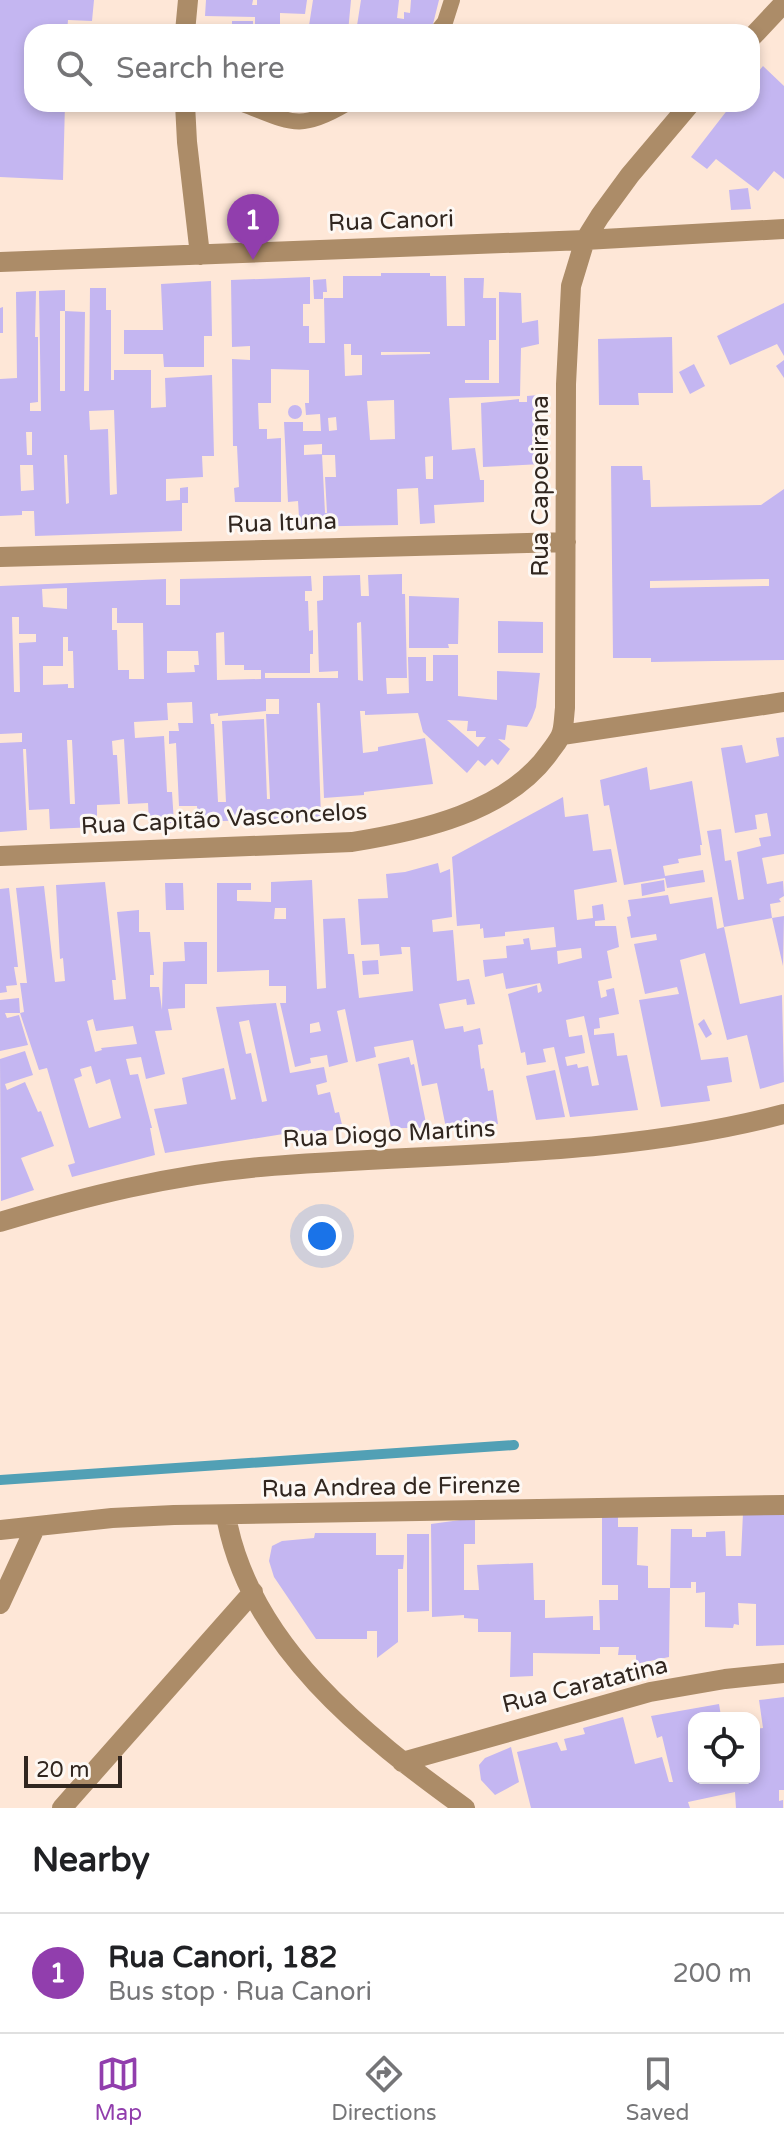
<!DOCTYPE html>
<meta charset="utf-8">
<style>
body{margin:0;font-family:"Varela Round",sans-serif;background:#f6f6f6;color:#202124}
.controls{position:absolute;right:24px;bottom:24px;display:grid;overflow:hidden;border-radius:16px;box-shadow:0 4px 12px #0003}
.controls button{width:72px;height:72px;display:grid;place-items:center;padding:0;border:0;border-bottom:2px solid #e0e0e0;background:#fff;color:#202124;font:40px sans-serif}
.scale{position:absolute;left:24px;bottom:20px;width:98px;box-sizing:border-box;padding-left:8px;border:4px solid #31261f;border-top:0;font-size:22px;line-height:28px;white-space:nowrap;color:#31261f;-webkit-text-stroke:6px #fdf8f4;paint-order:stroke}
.you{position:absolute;left:322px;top:1236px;width:28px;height:28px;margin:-20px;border:6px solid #fff;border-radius:50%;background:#1a73e8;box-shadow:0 0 0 12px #1a73e833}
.badge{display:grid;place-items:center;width:52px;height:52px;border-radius:50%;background:#913ead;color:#fff;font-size:26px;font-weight:700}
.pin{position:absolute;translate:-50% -66px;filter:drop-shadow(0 2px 4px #0008)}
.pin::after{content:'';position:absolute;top:42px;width:28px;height:24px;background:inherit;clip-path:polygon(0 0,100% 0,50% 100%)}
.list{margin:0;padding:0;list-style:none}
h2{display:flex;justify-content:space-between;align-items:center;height:104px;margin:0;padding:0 32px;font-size:34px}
h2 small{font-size:26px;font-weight:400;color:#757577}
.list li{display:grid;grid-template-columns:52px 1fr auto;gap:24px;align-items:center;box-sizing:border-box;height:120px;padding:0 32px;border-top:2px solid #e0e0e0}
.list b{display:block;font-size:30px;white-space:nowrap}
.list p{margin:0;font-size:26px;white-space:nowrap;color:#757577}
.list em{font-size:26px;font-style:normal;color:#757577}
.icon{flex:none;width:44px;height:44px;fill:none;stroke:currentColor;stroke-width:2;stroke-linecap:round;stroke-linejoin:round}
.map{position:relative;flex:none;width:784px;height:1808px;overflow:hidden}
.search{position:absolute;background:#fff;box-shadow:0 4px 12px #0003;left:24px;right:24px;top:24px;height:88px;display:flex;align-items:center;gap:20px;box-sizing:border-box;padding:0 28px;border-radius:24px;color:#757577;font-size:30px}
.sheet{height:224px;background:#fff}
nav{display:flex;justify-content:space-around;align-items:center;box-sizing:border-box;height:112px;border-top:2px solid #e0e0e0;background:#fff;font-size:22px;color:#757577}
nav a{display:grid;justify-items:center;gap:4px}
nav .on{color:#913ead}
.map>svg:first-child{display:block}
</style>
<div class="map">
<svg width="784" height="1808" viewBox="0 0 784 1808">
<rect width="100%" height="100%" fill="#fee7d7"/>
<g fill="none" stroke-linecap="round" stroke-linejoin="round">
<path stroke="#52a0b5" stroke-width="10" d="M0,1480L514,1445"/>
</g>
<path fill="#c4b6f1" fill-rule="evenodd" d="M0,0H94L92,21L68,20L67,32H32V104H65L63,180L0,177Z
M206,0H253L252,5H257V0H307L305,14L280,13V32H255V17L205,16Z
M313,0H351L348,32H308Z
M361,0H399L397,18L404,19V12L410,13L411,0H439L431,32H356Z
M232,21H253V32H232Z
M763,66L784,86V179L774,171L758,191L716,159L707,169L691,157L732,104H752V79Z
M304,104H329V109L305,111Z
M748,188L751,209L731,210L729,190Z
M381,273H430V276H446L447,326H465L464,278H484L483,298H496V340H489V380H465V383H499V292L521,293L522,323L538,320L539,344L521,348L520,396L449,398L452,450L475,448L480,480H484V502L434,505L435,523L420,524L418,488L397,489L398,525L293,527V517H299L298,501L288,502L284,422H303V431H321L320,414L306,415L305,403H309V370L271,369V403H258L259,429H267V439L281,438V502H235L234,488L239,487L237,446H233L232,359L250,360V346L232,347L231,280L310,277V304H303V326H309V343H325L324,298H343V276H381ZM344,344H351V355H362V375L345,376ZM381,352H430V354L381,355ZM394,400L395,439L370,440L367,401ZM336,417L337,430L329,431L328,418ZM322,444V455H335L336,477H325L327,513H325L322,454L304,455V445ZM433,456V479H426L425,457Z
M326,279L327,292H323V299H314L313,280Z
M211,281L212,336H204V367H164L163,354H124V330H163L161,284Z
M90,288H106V310H111V380H114V370H151V408L166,407L165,378L212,375L214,456H202L203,477L166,479V501L180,500V488L188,487V503H182V531L35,536L34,511H22V515L0,516V379L17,378L16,292L36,291L35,337H38V402L30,403V411H41L39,291L65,290V311L85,312L84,391H89ZM60,311H65V391H60ZM114,410L117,494L110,495L108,429L90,430L89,411ZM26,432H32V455H27ZM64,455H67L69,503L66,504ZM20,465H33L34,490L21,491Z
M784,303V356L777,344L730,365L717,336Z
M3,307V333H0V308Z
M672,337L673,393H638L639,405H599L598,339Z
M784,360V378L776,366Z
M694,364L705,386L690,394L679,372Z
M539,395L542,464L483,467L481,403L519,399V402H527V396Z
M288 412a7 7 0 1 1 14 0a7 7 0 1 1-14 0Z
M611,466H642L643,480H650L651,507L761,505L784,489V660L651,662V658H613ZM769,579V586L650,588V581Z
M402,574V594H405L407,678H386L387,694L409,693L408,657H426V681H433V655H458V696L497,700V671L540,673L536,707L532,718L527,727L507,725L505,740L498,739L510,749L498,765L492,759L485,766L478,760L467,773L423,732L418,713L365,715V711H360L363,753L378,751V747L425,738L433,784L364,792V795L324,798L320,703H317L321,817L198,822L197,806H179L176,743L169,744V731H179L178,723H193L192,702L167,703L168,720L134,722L135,738L164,736L167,792H172L174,823L149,824L148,803L128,804L124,739L112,741L113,755H117L120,804L97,805V827L50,829L49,809L29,810L26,749H23L27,830L0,832V743L22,742V733L0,734V586L166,579V605H180V579L311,576L312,591H305V601H308L309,631L313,630V654H310V673H265V678H338V671L319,672L317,601L323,600V576L360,575L361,596H369L368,575ZM67,588V609L43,607L42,589ZM112,608H117V623H143L144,679H129V670H118L117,630H112ZM12,617H19V634H36V642L19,643L20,692H14ZM361,622L363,681L358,680L357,623ZM224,632L225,665H244V670H261V679L217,680L216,633ZM63,637H68V651H73L74,688H68V684L43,685V666H63ZM167,651H198L199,665H194L195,672L167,673ZM266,699H279V714H266L270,799H267L264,719L222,721L226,802H218L214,724H211L210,714L218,713V716L266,711ZM447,720L468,721L467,731H476V737H486L478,747ZM67,740H72L75,804H70Z
M409,596L459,598L458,644H448L449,648H409Z
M498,621L543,622V653H498Z
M784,737V854L762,858L767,884L783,881L784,896L779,899L781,902L770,904L772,918L784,916L783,966L772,918L724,927L707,831L721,829L725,861L731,860L738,900L744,899L737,852L761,846L759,838L771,836L767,813L755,815L757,829L735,833L721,748L742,745L746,763L779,756L776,738Z
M647,767L650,790L692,781L702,845H700L701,855L678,859L679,863L663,866L665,876L703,870L705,882L667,888L665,878L624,885L609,805L604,806L600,780Z
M563,797L565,817L588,814L593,851L611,849L617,882L574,890L577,920L593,918L592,906L603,904L605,920L595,921V926H616L619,947L607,951L612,978L598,981L601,998L607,996L606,990L614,988L619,1014L599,1018L600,1028L594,1029V1035L614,1033L617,1056L627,1055L638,1110L570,1117L554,1047L543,1049L546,1062L527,1065L525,1052L521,1053L508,994L537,985L538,993L542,991L540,983L506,989L503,973L485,977L483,960L507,958L506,946L524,944L523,939L529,938L531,950L556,947L554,927L505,932V936L484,938L483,928L480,929V924L457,926L452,857ZM581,948L582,958L558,964L557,951ZM584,1016L599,1085L592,1086L588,1066L578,1068L577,1064L567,1066L565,1057L585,1053L582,1035L569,1037L566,1020Z
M438,863L440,873L450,869L452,917L432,920L433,932L453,930L457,981L469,979L475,1004L467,1005L466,999L439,1004L445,1029L463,1026L464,1032L480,1028L483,1044L478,1045L481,1069L484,1068L488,1091L493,1090L498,1124L446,1128L437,1083L422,1086L413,1040L374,1047L376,1057L356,1062L345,1009L337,1011L348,1062L329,1067L327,1055L310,1058L311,1063L295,1067L280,1003H286V986H269V970L217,972V883H251V890H237V901L271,902V882L312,880L317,989L326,988L323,919L345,918L348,954H354L359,998L413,991L410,947H401L402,954L380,956L379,944L361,945L358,899L388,898L386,874L405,872ZM275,908H286V919H274ZM319,1022L321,1031L310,1033V1024Z
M664,880L665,891L642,896L641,884Z
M105,882L116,980H112L114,1000L126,999L117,912L139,910V932H150L154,975H150V987H159L162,1010L163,962L185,961L184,942H207V984H185V1008L168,1009L172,1030L155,1031L165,1074L146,1079L141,1057L126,1059L130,1075L138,1074L152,1128H150L155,1155L72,1177L68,1165L75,1163L47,1068L39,1070L20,1013L24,1012L20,983H27L16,888L44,886L55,982L65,981L63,958L60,959L56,885ZM93,1019L96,1031L133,1026L137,1044L101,1048L102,1050L95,1052L87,1021ZM91,1066L96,1084L110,1079L121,1118L89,1128L74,1079L82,1076L80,1069Z
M165,883H183L184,910H166Z
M9,888L18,967H14L17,985L6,986L7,992L0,993V889Z
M668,895L670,904L712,897L717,929L724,927L740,1004L782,995L784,1082L760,1089L747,1035L727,1040L705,953L680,960L701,1060L728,1057L732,1082L707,1086L710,1101L661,1107L639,1000L679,994L677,987L645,994L634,944L657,940L656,934L631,938L627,917L631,916L628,900Z
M378,960L379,974L363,975L362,961Z
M19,998L20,1013H5L7,1018L19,1015L28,1045L0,1051V1000Z
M276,1003L290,1073L324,1067L327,1082L316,1085L318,1095L330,1092L335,1113L339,1112L343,1129L309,1133L308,1130L165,1153L154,1109L187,1104L182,1078L224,1068L231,1100L236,1099L216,1007ZM249,1020L267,1101L262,1102L251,1053L246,1054L239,1022Z
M704,1019L712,1034L706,1038L698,1024Z
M25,1051L33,1075L5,1084L7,1090L25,1082L38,1112L41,1111L54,1146L21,1158L34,1190L1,1201L0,1059Z
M409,1057L411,1065L414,1064L427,1128H391L378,1064Z
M555,1070L565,1117L536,1120L526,1076Z
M784,1512V1645L756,1646V1604L738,1603L739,1625L734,1624L733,1628L705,1627V1592L696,1593V1582H691V1588H670L671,1529H692V1537H706V1532L725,1531L726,1556H741L743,1513Z
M618,1515V1527H638L637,1565L648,1566V1588H670L669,1657L636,1664V1655H618L619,1647H600V1654L533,1653V1676L510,1677L511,1632H478V1619L464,1618V1615L432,1617L431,1524L475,1518V1544H464V1590H479L477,1565L533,1563L534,1600H545V1618L593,1616V1630H600L599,1600H618V1585H602V1516Z
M315,1533H376V1555H404L403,1569H398V1642L377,1658V1631H367V1639H316L274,1577L269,1561L272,1546L282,1541L314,1538Z
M407,1534H429V1611L407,1612Z
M784,1697V1790H779V1801L783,1800V1808H736L735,1792L688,1802L690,1808H531L517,1752L557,1742L561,1751L567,1750L564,1739L585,1734L583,1728L623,1717L635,1764L662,1757L669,1782H673L662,1736L657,1738L651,1716L719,1704L721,1716L694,1718V1778H754V1729L763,1728L759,1700Z
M511,1747L519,1782L495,1795L481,1780L479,1765L485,1758Z"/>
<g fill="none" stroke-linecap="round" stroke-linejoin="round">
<path stroke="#ac8c68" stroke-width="16" d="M437,32L445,22L452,0
M243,104C290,122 299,132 346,104"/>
<path stroke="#ac8c68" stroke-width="20" d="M185,32L188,0
M752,37L784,3
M185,104L187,142L200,255
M0,262L585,240L784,229
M0,557L566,542
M562,735L784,702
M0,856L352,842C420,831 507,812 549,753C553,747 560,740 562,732C564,725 564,716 565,708L566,384L571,286L585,240L600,216L630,175L690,104
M226,1516C249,1645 365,1736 465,1808
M0,1530L112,1518L174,1515L784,1505
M0,1604L35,1528
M402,1762L650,1692L725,1679L784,1673
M62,1808L253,1592"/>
<path stroke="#ac8c68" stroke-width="20" d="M0,1222C86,1196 171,1175 260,1167C435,1152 613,1159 784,1114"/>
</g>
<g text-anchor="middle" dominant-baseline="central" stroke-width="6" stroke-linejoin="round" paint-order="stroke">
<g font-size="24" fill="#31261f" stroke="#fdf8f4">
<text transform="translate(391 221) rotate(-2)">Rua Canori</text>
<text transform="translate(540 486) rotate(-90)">Rua Capoeirana</text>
<text transform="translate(282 523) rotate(-2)">Rua Ituna</text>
<text transform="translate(224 819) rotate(-3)">Rua Capitão Vasconcelos</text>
<text transform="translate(389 1134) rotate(-3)">Rua Diogo Martins</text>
<text transform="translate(391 1487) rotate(-1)">Rua Andrea de Firenze</text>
<text transform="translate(585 1685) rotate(-14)">Rua Caratatina</text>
</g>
</g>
</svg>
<div class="controls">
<button><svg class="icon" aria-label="locate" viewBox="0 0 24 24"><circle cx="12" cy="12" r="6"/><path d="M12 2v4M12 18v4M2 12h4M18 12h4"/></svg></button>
</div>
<div class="scale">20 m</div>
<div class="you"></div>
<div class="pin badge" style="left:253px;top:260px">1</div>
<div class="search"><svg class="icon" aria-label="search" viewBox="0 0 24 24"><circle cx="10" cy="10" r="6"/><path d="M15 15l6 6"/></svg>Search here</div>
</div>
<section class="sheet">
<h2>Nearby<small></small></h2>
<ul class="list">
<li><span class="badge">1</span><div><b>Rua Canori, 182</b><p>Bus stop · Rua Canori</p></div><em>200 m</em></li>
</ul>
</section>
<nav>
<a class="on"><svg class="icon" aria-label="map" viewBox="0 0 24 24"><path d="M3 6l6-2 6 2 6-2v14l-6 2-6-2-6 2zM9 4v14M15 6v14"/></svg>Map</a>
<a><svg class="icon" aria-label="directions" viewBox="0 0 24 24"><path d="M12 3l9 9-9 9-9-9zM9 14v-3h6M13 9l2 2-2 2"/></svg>Directions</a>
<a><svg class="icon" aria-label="saved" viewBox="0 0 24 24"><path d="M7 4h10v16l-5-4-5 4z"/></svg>Saved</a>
</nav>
